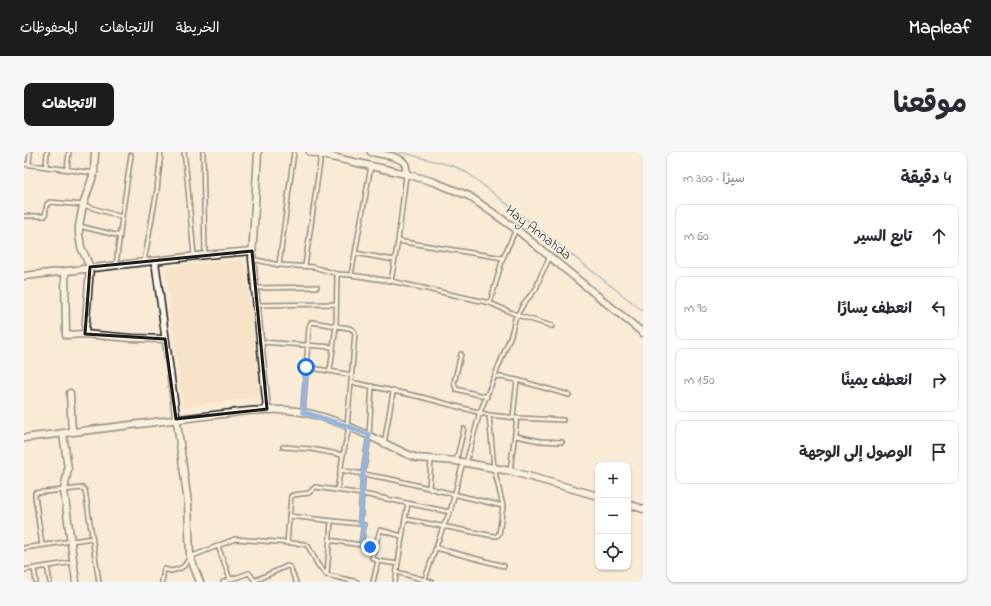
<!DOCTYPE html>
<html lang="ar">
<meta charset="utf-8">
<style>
body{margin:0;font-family:"Indie Flower","Playpen Sans Arabic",sans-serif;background:#f7f7f7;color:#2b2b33;direction:rtl}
.controls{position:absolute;right:12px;bottom:12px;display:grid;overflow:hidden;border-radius:8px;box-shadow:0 1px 3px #0004}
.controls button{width:36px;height:36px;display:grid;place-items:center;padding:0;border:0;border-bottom:1px solid #e1e1e2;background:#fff;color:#2b2b33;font:20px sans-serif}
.stop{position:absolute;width:12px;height:12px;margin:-9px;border:3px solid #1a73e8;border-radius:50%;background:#fff}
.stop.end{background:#1a73e8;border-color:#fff;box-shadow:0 1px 4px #0008}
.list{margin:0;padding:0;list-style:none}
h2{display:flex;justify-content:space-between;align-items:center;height:52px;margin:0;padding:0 16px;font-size:17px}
h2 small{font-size:13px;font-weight:400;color:#7c7c81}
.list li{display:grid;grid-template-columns:26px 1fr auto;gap:12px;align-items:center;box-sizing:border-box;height:64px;margin:0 8px 8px;padding:0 8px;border:1px solid #e1e1e2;border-radius:8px}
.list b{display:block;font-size:15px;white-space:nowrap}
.list em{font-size:13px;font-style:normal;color:#7c7c81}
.icon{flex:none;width:22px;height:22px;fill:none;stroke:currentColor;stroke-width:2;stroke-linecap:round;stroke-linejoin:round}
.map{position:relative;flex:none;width:619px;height:430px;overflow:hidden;direction:ltr;border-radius:8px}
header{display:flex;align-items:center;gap:24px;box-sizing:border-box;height:56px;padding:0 20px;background:#1c1c1c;color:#fff}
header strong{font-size:19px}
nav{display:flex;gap:22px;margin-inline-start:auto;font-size:14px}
.intro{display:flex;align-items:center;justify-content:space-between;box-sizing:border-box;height:96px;padding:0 24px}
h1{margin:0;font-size:28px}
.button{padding:10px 18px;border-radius:8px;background:#1c1c1c;color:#fff;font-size:14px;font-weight:700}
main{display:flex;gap:24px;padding:0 24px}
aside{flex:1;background:#fff;border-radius:8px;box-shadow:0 1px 3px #0004}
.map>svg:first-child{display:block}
</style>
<header>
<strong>Mapleaf</strong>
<nav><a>الخريطة</a><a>الاتجاهات</a><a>المحفوظات</a></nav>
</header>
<div class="intro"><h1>موقعنا</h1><a class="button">الاتجاهات</a></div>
<main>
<aside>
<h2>4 دقيقة<small>سيرًا · 300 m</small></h2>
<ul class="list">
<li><svg class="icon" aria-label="ahead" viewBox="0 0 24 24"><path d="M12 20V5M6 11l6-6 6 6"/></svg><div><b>تابع السير</b></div><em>60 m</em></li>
<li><svg class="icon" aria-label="left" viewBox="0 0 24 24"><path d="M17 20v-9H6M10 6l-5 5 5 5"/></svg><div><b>انعطف يسارًا</b></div><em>90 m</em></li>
<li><svg class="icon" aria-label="right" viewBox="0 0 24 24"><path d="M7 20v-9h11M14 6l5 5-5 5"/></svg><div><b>انعطف يمينًا</b></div><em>150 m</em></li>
<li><svg class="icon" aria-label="arrive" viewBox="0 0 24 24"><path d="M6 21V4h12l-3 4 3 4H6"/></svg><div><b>الوصول إلى الوجهة</b></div></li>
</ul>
</aside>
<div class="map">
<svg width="619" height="430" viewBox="0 0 619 430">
<rect width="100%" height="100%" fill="#f9ebd6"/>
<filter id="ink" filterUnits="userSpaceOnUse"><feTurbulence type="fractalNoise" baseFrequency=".025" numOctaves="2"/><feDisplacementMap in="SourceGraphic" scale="8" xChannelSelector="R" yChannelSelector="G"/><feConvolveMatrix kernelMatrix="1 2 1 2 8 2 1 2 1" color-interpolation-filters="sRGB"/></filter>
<g filter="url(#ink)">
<path fill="#f7e3c7" d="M216,108L221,112L238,242L234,245L159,255L142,119L145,115Z"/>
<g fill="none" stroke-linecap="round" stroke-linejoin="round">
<path stroke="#6b8aa3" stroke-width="1.5" d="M375,0L430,14L445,22L619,159"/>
<g stroke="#1c1c1c" stroke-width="6">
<path id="service" d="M160,0L163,26L170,104
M179,0L181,103
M0,12L70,21
M5,12L6,0
M22,14L23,0
M43,17L45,0
M0,64H21L23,52L26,50L59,53L98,65
M55,74L96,84
M374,89L479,106
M331,101L370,108
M228,107L255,113L290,115L313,122L327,123L367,129L374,89L382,23
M120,110L133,38L137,0
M92,113L98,65L107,3
M255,113L270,0
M281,114L297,3
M327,123L347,14
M367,129L466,151L493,163L528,174
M231,136L293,135
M466,151L479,106L492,77
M233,153L312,152
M237,190L309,195
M437,202L430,231L432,237L463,245
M282,215L328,223
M306,219L312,174L313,122
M471,224L493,228L545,243
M279,260L285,175L286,172L288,170L325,176L329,178L331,181L327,230
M489,265L493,228
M493,266L539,268
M323,274L327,230L397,245L465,263L493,266L486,319
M492,284L516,289L538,290
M360,292L369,240
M259,295L287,297L319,303
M432,309L440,277
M442,311L456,260L476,211L487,183L491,167L500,151L512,137L517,123L526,105
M316,318L367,327L479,354
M405,336L407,308
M313,338L319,303L325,275
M384,351L381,367L470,384H473L475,382L479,354L470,316L465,263
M265,364L336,372L339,322L345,283L348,234
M305,388L337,393L340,373L336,372
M263,391L267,344L269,343L285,341L291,335L339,342L426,360
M18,393L11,344V341L59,336L61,338L75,430
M337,393L351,396L348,406L354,409L349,430
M194,394L206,427
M0,396L69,386
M351,396L356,378L378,384
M412,396L480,414
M354,409L374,412
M23,414L26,430
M10,416L12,430
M0,418L50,410
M373,420L408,430
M303,423L307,369
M232,428L263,414L266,415L272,430
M138,430L140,417L147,419L155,417L160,414L166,405L211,387L280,392L284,394L294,413L303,423L333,430
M199,430L225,421L232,430
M371,430L381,367
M400,430L419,375L426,360L439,310"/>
</g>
<g stroke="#1c1c1c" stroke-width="9">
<path id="minor" d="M234,0L228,107L243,257
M286,0L382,22L410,30L445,44L492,77L619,181
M347,0C355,2 377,4 381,12C383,15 382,19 382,22
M131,109L164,351L166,405L176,430
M41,119L42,183L61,182L107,186L141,187
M0,124L181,103L228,99
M61,182L66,115L57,95L55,82V74L59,53L70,21L71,0
M46,241L48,280
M39,281L44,317L40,338L52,430
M0,286C60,279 121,271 181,264C213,261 247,254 278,260C317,267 350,287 385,303L393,306L432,309L486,319L574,344
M604,352L619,357"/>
</g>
<use href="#service" stroke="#fbf7ec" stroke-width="3"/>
<use href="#minor" stroke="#fbf7ec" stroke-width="6"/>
</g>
</g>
<g fill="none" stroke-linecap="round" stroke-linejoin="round" filter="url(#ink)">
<path stroke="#1a73e8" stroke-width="5" d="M282,215L279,260L323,274L345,283L339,322L336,372L340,373L337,393L346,395"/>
</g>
<path d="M0 0H619V430H0ZM228,99L243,257L152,267L141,187L61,182L66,115Z" fill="#f9ebd6" fill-opacity=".55" fill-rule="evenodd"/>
<path fill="none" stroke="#1c1c1c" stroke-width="3" stroke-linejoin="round" d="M228,99L243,257L152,267L141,187L61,182L66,115Z"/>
<g text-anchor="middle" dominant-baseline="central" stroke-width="3" stroke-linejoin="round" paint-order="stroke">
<g font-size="14" fill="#1c1c1c" stroke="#fbf7ec">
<text transform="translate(514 81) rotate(38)">Hay Annahda</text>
</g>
</g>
</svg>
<div class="controls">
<button>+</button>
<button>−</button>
<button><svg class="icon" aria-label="locate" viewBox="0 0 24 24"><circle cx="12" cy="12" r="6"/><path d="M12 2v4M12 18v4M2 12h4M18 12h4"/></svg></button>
</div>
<div class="stop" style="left:282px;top:215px"></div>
<div class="stop end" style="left:346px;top:395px"></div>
</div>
</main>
